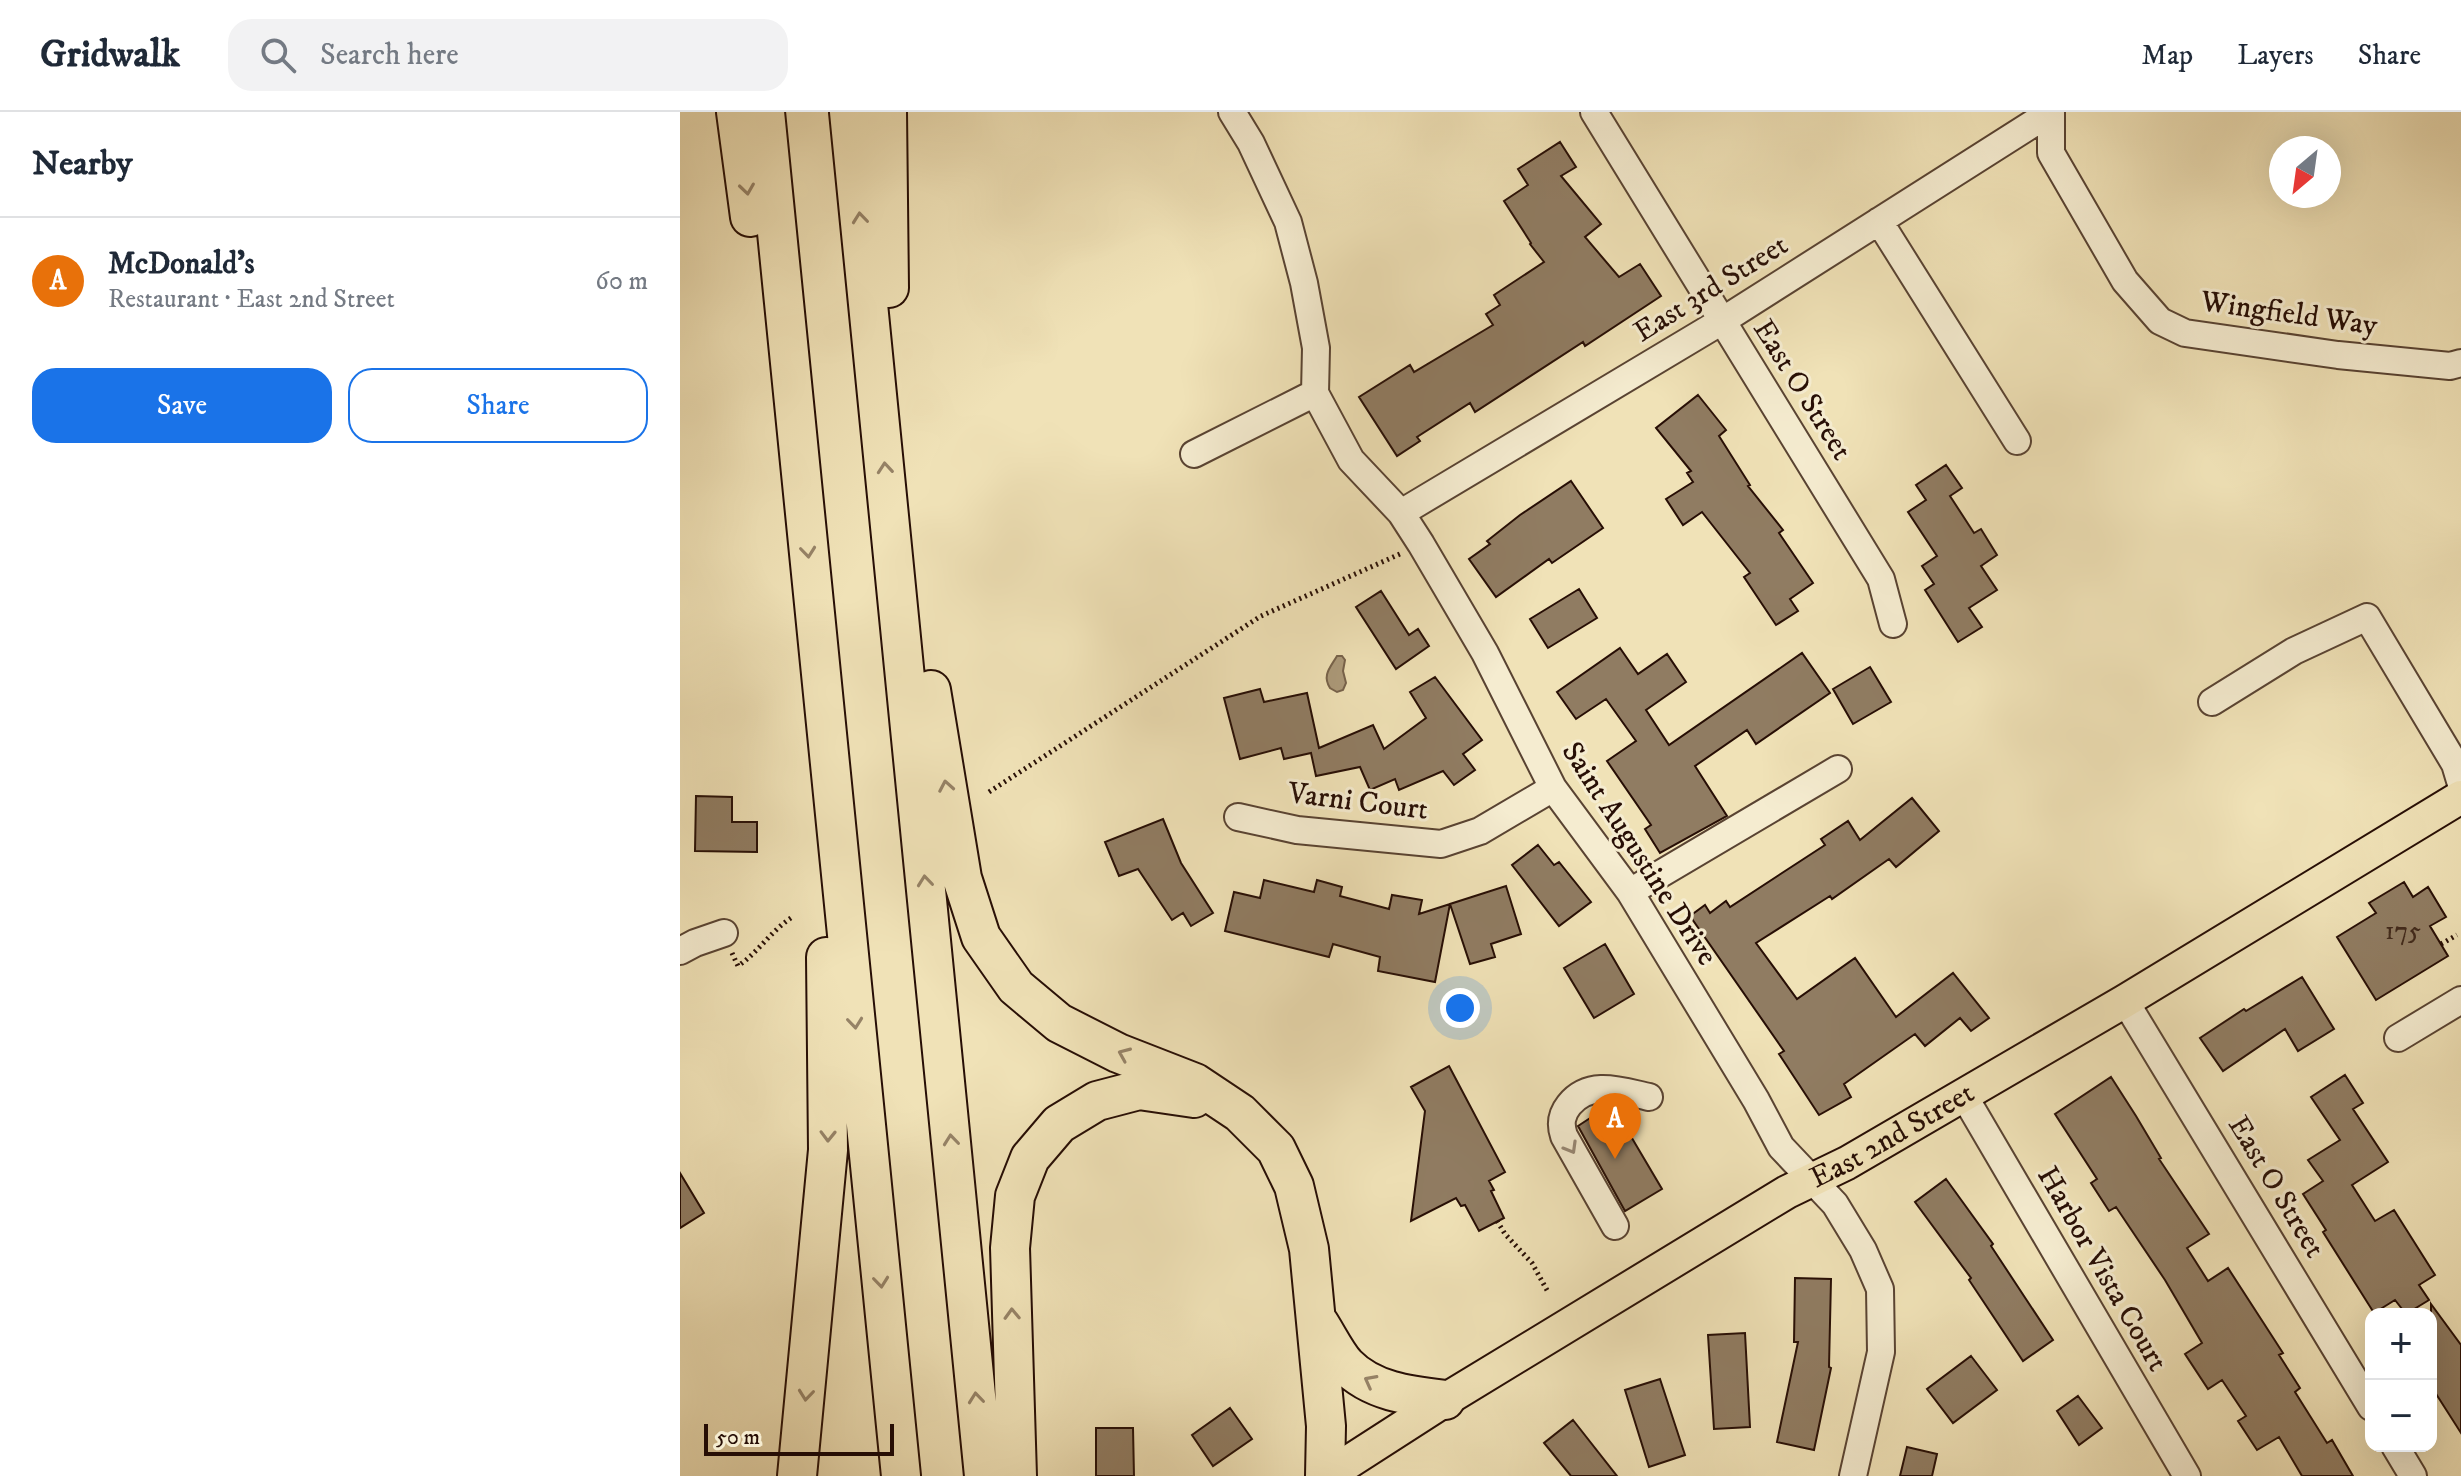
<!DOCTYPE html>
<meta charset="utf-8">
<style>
body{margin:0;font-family:"IM FELL DW Pica",serif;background:#f2f2f3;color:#1f2937}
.controls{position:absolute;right:24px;bottom:24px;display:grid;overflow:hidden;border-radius:16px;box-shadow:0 8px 32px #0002}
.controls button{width:72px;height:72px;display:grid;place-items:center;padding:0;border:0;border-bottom:2px solid #e0e1e3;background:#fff;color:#1f2937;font:40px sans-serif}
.compass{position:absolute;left:1589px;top:24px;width:72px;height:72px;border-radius:50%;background:#fff;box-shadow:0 8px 32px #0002;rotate:209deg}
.scale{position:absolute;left:24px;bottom:20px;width:190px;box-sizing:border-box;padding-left:8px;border:4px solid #270e05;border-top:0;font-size:22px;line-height:28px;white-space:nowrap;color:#270e05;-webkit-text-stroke:6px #f5ecd0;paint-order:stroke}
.you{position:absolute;left:780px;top:896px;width:28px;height:28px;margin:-20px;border:6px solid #fff;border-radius:50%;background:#1a73e8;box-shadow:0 0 0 12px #1a73e833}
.badge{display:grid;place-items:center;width:52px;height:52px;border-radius:50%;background:#1a73e8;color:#fff;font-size:26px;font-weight:700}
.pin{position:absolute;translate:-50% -66px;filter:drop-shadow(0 2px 4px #0008)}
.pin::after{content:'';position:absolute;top:42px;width:28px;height:24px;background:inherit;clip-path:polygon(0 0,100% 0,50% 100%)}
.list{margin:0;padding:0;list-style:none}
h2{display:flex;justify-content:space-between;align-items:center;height:104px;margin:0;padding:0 32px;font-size:34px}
h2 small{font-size:26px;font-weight:400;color:#747a83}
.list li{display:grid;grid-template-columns:52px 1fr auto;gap:24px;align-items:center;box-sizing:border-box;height:128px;padding:0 32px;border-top:2px solid #e0e1e3}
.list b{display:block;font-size:30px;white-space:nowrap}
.list p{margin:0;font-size:26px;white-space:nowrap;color:#747a83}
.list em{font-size:26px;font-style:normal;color:#747a83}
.actions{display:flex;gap:16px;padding:24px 32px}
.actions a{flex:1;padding:18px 0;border:2px solid #1a73e8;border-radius:24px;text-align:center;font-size:28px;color:#1a73e8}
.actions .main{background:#1a73e8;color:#fff}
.icon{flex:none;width:44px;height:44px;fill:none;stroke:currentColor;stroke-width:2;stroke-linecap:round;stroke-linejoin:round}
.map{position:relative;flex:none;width:1781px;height:1364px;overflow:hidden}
header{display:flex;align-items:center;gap:48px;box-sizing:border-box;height:112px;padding:0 40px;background:#fff;border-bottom:2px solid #e0e1e3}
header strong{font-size:38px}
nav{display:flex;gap:44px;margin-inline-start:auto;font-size:28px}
.search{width:560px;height:72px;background:#f2f2f3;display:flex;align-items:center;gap:20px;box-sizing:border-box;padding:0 28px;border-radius:24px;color:#747a83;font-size:30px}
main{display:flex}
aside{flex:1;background:#fff}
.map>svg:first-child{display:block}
</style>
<header>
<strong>Gridwalk</strong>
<div class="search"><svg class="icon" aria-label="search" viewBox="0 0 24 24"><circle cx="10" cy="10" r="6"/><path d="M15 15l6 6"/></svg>Search here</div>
<nav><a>Map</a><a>Layers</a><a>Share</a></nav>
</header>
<main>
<aside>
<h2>Nearby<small></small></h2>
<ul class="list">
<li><span class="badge" style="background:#e8710a">A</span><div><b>McDonald's</b><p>Restaurant · East 2nd Street</p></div><em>60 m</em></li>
</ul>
<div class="actions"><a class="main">Save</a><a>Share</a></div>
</aside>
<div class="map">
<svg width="1781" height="1364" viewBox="0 0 1781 1364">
<rect width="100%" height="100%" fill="#f0e2b7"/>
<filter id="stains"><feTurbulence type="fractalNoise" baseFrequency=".0025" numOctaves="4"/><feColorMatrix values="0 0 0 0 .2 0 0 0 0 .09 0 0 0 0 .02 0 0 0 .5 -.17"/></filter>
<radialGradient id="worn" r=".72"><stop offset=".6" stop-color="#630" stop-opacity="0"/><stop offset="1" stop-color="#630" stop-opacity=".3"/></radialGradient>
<path fill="#ac9a7a" stroke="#77624b" stroke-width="2" d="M657,544H662L665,548L663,559L666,571L663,578L657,580L650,576C642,563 650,556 657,544Z"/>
<path fill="#907c62" stroke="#270e05" stroke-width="2" d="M880,30L896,55L881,64L921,112L905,125L939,165L960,152L981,184L905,234L903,230L795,300L790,291L737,325L740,329L717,344L679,285L730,253L734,260L813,213L806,202L820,193L814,183L864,150L850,132L851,131L824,89L848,73L838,57Z
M1018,283L1046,318L1039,324L1070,373L1068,374L1103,418L1099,421L1133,471L1110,487L1118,499L1096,513L1064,465L1070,461L1022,400L1003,413L986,387L1013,370L1007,361L1011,359L976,316Z
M1266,353L1282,376L1270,384L1294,421L1301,417L1317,443L1301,454L1317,478L1289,496L1302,515L1278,530L1245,478L1254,472L1242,454L1257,444L1228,400L1246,388L1236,373Z
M891,369L923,416L872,451L869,447L816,485L789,447L810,432L807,429L840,403Z
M899,477L917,506L868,536L850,507Z
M701,479L729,523L738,517L749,534L716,557L676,495Z
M940,536L958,562L987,542L1006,570L966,598L989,633L1122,541L1150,581L1076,632L1067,618L1015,654L1047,704L980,741L965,717L971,713L927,649L956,629L926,587L896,607L877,580Z
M1190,555L1211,590L1173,612L1153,577Z
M755,565L802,628L783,642L795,658L774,673L763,659L719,678L715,667L690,678L680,655L636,664L631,641L604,647L601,636L560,647L544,586L580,577L584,590L627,581L639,636L693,613L704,637L746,606L730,580Z
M16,684L52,685V710H77V740L15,739Z
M1232,686L1259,719L1216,755L1209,747L1152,787L1150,784L1076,831L1117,887L1175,846L1216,905L1273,861L1309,906L1291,919L1280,906L1245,934L1235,922L1164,972L1171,985L1139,1003L1099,942L1104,939L1010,804L1025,793L1030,801L1046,789L1050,795L1145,733L1141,727L1168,709L1180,728Z
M483,707L501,751L533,801L511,814L503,801L492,808L458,757L439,764L425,730Z
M858,733L874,753L879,750L911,790L879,814L832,753Z
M584,768L634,780L637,768L662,775L660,784L709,797L712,783L742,788L739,802L770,792L755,870L698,859L700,845L653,832L649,845L545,819L554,780L580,786Z
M1724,770L1733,785L1748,775L1766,805L1750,814L1768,844L1696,888L1657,825L1696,801L1689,791Z
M826,774L841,822L811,832L815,845L790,852L770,792Z
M925,832L954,882L914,906L884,856Z
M1622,865L1654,917L1618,939L1605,917L1543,959L1520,926L1564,897L1566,899Z
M769,954L825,1060L809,1069L814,1078L811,1079L824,1106L799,1119L785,1093L781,1094L776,1086L731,1109L745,999L731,975Z
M1665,963L1683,991L1673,997L1708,1050L1672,1073L1695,1109L1714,1098L1755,1163L1739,1173L1749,1188L1726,1202L1715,1188L1694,1201L1643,1120L1646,1118L1623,1082L1643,1069L1628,1048L1660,1028L1631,985Z
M1431,965L1456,1004L1481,1046L1479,1047L1529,1122L1507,1136L1528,1169L1548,1156L1603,1241L1599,1243L1620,1276L1615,1280L1647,1331L1652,1328L1673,1364H1622L1599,1325L1577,1338L1558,1309L1566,1304L1542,1268L1528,1277L1505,1242L1522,1231L1485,1168L1436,1095L1429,1099L1411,1071L1417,1067L1375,1002Z
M930,993L933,994L982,1077L945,1099L898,1014Z
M0,1061L24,1101L0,1116Z
M1266,1067L1313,1132L1311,1134L1373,1228L1343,1249L1289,1168L1291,1166L1235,1090Z
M1115,1166L1151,1167L1149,1255L1151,1256L1134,1338L1097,1330L1118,1230H1114Z
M1751,1192L1781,1233V1321L1751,1274Z
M1065,1221L1070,1315L1034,1317L1028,1223Z
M1291,1244L1317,1278L1273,1311L1247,1277Z
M980,1267L1005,1343L969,1355L945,1278Z
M1398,1284L1422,1316L1399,1333L1377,1299Z
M550,1296L572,1327L533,1354L512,1323Z
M893,1308L937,1364H891L864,1331Z
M416,1316H453L454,1364H416Z
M1227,1335L1257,1342L1252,1364H1220Z"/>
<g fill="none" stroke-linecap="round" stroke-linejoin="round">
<g stroke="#594332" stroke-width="30">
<path id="minor" d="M552,0L571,31L608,110L624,171L636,236L635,281L671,348L721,401L741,432L805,541L873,676L950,780L1076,988L1101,1035L1155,1092L1183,1138L1200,1177L1201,1240L1173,1364
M914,0L1201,467L1213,512
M1371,0V41L1445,169L1480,209L1505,221L1658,243L1770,254L1781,251
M1199,109L1337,329
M514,342L635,281
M721,401L1042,209L1371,0
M1532,590L1614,539L1687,505L1775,652L1781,672
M558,705L617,718L761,732L800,719L873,676
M950,780L1158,657
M0,839L15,831L44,821
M1445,889L1691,1295
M1718,926L1781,888
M1283,982L1507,1364
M935,1114L884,1024C880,1012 881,1003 889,993C910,967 941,979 969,985
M1715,1334L1733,1364"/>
</g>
<g stroke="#270e05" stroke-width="36">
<g id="major">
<path id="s1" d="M647,1364L765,1288L1107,1080L1167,1051L1445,889L1781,685"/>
</g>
</g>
<g stroke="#270e05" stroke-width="42">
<path id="highway" d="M56,0L70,105
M85,0L221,1364
M169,0L304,1364
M207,0L209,176
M251,578L282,766L301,825L336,875L379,911L438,941L515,971L560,1001L596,1037L614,1074L629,1137L646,1314L645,1364
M639,1211C648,1225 656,1242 666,1253C692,1280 731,1284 765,1288
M117,1364L148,1038L146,845
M337,1364L330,1136L335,1084L350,1046L379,1012L417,989L459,978L514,986"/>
</g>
<path stroke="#270e05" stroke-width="5" stroke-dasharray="2 4" stroke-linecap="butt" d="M309,680L581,504L720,442
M1761,832L1777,823
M52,841L58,854C80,839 91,818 114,804
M817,1109L825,1122L852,1151L868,1180"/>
<use href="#minor" stroke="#f5ecd0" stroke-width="26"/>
<use href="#major" stroke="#f0e2b7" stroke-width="32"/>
<use href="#highway" stroke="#f0e2b7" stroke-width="38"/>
</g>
<defs><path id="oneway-chevron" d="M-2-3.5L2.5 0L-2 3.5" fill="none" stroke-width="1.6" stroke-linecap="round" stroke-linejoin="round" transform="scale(2)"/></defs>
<g stroke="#968367">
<use href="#oneway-chevron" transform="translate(67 77) rotate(82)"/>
<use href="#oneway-chevron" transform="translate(180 106) rotate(-96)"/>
<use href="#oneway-chevron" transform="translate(205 356) rotate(-95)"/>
<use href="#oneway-chevron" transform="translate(128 440) rotate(84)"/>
<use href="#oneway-chevron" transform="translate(266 674) rotate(-100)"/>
<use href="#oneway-chevron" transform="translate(245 769) rotate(-96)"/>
<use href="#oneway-chevron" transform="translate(175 911) rotate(84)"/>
<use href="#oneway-chevron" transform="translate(444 942) rotate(-157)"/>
<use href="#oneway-chevron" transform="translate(148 1024) rotate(91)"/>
<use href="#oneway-chevron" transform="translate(271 1028) rotate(-96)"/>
<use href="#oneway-chevron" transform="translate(201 1170) rotate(84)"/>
<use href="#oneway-chevron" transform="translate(332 1202) rotate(-92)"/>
<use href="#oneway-chevron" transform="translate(690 1269) rotate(-152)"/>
<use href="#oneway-chevron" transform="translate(126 1283) rotate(96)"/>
<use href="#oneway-chevron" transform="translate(296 1286) rotate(-96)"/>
</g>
<use stroke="#988875" href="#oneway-chevron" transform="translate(891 1036) rotate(60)"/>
<g text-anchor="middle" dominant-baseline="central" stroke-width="6" stroke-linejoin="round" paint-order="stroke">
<g font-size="26" fill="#412a1c">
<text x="1723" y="819">175</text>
</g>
<g font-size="30" fill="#270e05" stroke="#f5ecd0">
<text transform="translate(1031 177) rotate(-32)">East 3rd Street</text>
<text transform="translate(1609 202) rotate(8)">Wingfield Way</text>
<text transform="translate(1122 278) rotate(58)">East O Street</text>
<text transform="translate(678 690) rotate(7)">Varni Court</text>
<text transform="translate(959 742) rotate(57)">Saint Augustine Drive</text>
<text stroke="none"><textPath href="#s1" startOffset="660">East 2nd Street</textPath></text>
<text transform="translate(1596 1075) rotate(59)">East O Street</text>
<text transform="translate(1422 1157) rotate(60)">Harbor Vista Court</text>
</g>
</g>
<rect width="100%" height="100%" filter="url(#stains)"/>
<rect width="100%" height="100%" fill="url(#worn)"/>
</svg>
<div class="controls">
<button>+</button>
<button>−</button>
</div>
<svg class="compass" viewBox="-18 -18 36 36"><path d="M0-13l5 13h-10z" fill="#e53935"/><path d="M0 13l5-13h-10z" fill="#747a83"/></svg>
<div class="scale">50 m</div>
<div class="you"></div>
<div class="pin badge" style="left:935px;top:1047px;background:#e8710a">A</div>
</div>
</main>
